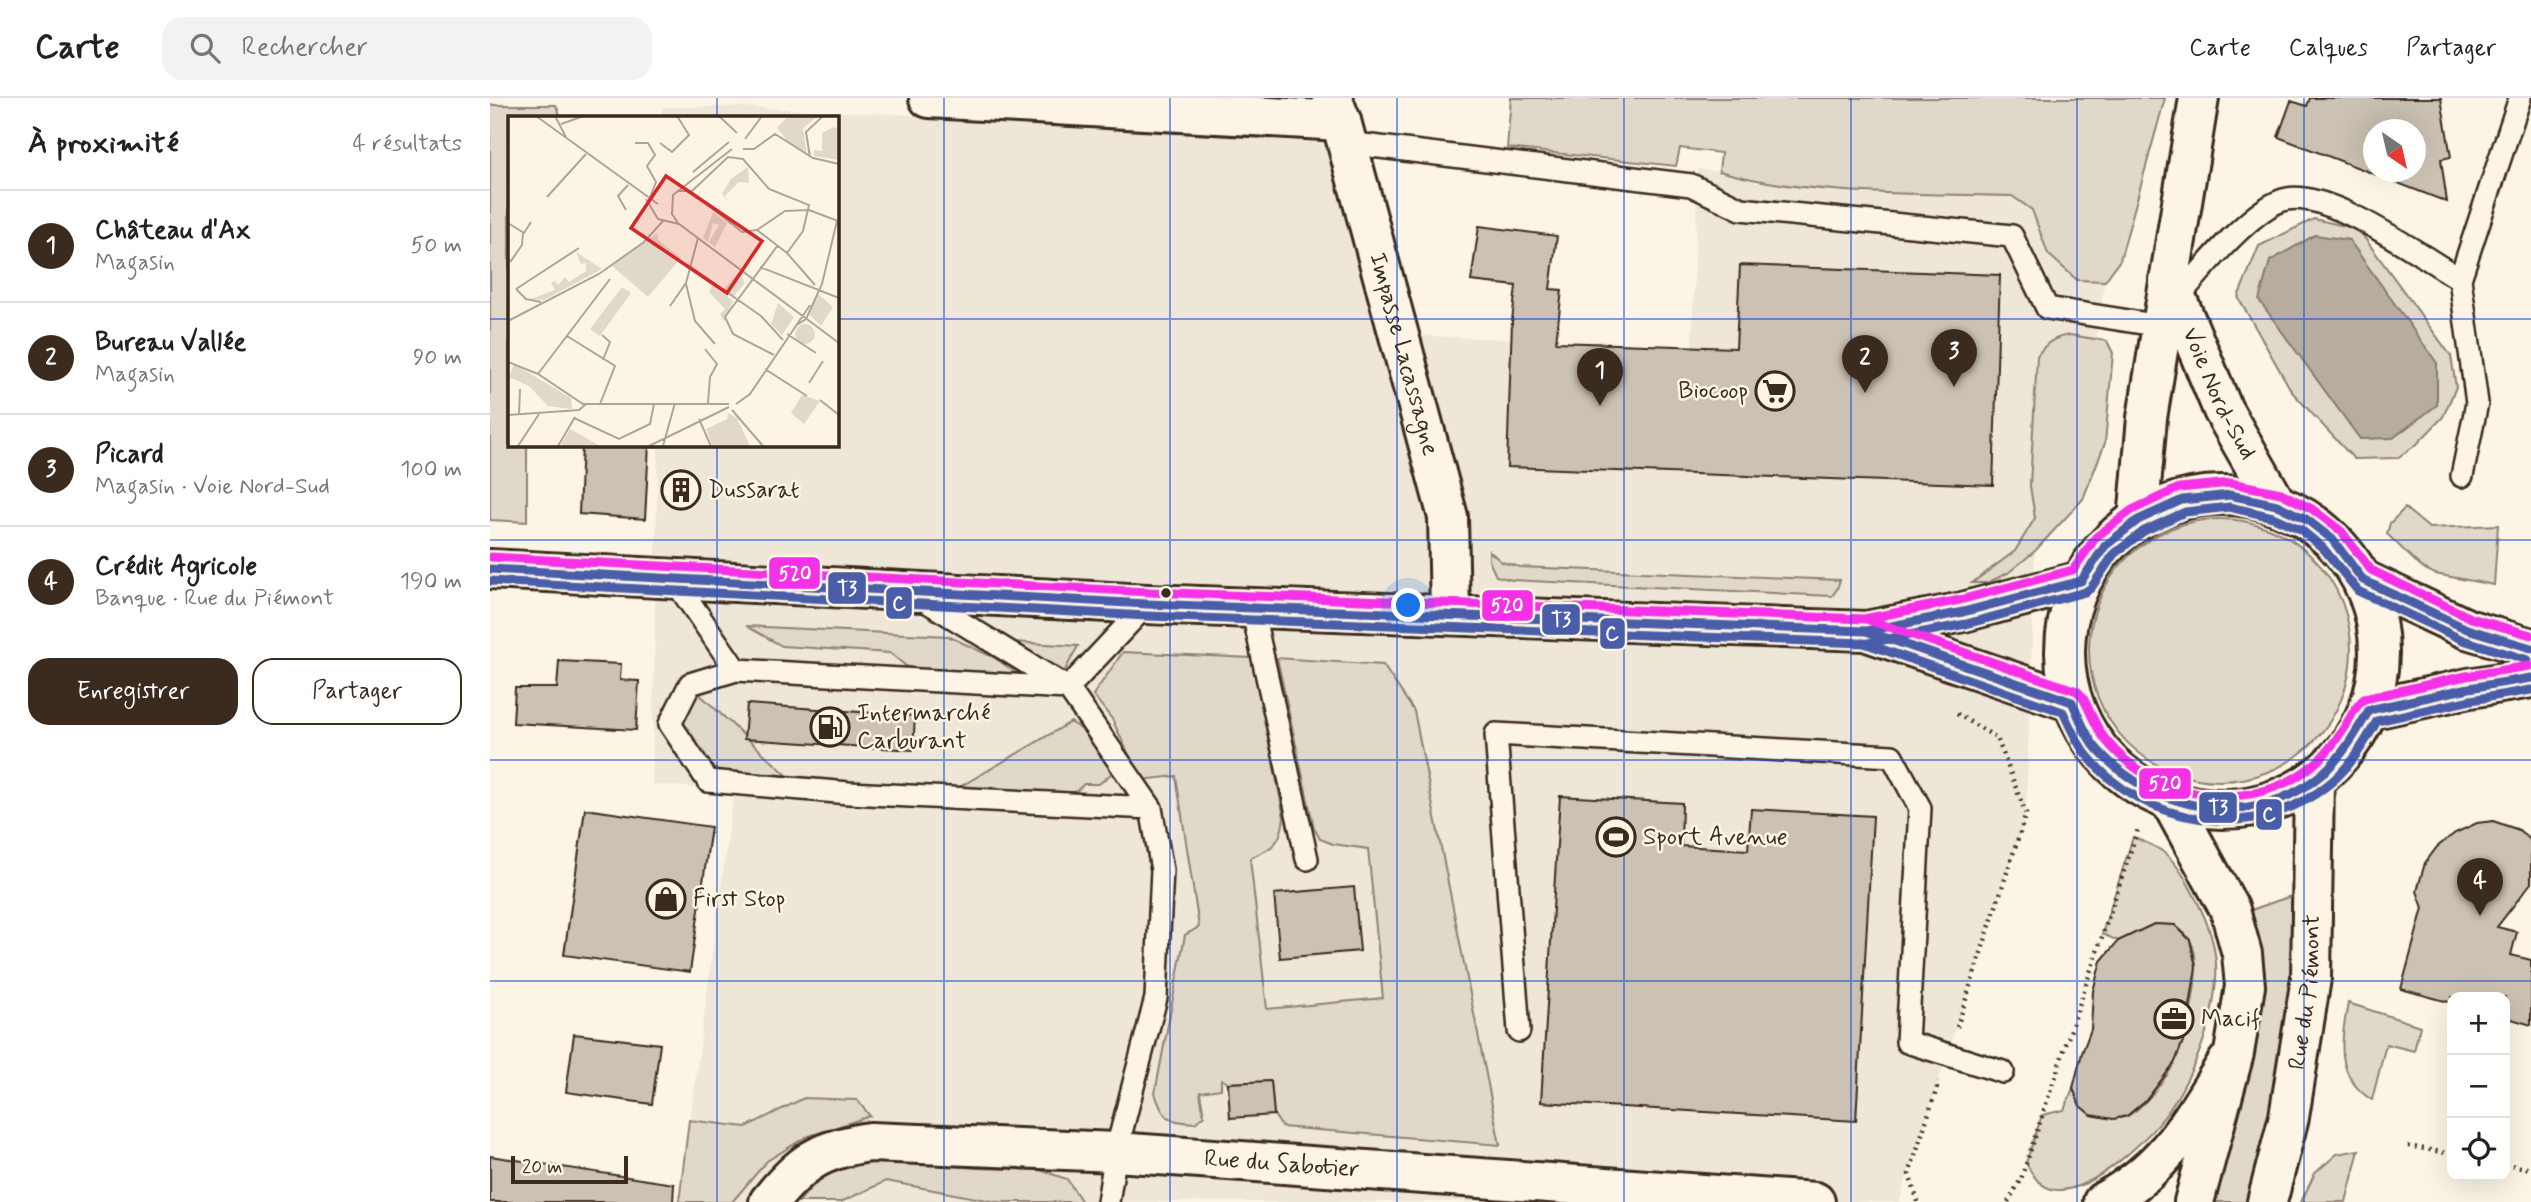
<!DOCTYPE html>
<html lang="fr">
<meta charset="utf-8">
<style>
body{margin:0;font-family:Mynerve,sans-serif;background:#f2f2f2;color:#222}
.controls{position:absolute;right:21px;bottom:21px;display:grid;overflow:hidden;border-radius:14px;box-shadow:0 7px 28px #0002}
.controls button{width:63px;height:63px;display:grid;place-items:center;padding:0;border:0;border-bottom:2px solid #e0e0e0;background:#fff;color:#222;font:35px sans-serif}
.compass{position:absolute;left:1873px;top:21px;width:63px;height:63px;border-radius:50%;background:#fff;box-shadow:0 7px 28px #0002;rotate:146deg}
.scale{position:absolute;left:21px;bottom:18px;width:117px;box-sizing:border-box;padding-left:7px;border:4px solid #3b2a1e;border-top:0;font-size:19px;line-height:24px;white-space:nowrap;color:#3b2a1e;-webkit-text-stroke:5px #fcf5e5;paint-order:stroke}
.you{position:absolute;left:919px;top:508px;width:24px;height:24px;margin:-18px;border:5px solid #fff;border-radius:50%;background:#1a73e8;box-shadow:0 0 0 10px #1a73e833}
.badge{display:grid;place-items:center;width:46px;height:46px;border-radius:50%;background:#3b2a1e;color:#fff;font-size:23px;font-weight:700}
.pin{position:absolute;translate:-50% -58px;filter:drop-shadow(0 2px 4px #0008)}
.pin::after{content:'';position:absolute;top:37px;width:24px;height:21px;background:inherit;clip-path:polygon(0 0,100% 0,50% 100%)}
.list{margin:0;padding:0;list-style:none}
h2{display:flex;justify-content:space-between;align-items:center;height:91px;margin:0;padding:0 28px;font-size:30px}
h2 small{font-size:23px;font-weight:400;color:#767676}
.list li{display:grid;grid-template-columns:46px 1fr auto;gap:21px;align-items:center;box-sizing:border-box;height:112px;padding:0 28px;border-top:2px solid #e0e0e0}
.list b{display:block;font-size:26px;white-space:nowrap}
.list p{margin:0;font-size:23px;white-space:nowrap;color:#767676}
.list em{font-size:23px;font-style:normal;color:#767676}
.actions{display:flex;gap:14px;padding:21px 28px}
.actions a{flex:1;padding:16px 0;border:2px solid #3b2a1e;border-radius:21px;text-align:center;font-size:24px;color:#3b2a1e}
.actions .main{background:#3b2a1e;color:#fff}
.icon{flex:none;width:38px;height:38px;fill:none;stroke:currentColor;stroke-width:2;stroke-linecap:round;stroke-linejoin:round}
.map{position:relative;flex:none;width:2041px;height:1104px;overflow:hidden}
header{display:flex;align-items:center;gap:42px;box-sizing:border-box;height:98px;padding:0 35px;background:#fff;border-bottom:2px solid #e0e0e0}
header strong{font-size:33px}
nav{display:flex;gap:38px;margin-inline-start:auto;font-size:24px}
.search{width:490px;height:63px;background:#f2f2f2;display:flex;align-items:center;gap:18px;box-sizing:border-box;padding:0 24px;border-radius:21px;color:#767676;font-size:26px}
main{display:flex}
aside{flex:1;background:#fff}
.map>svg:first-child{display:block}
</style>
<header>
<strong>Carte</strong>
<div class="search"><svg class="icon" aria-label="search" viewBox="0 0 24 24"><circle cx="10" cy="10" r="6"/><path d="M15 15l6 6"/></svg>Rechercher</div>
<nav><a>Carte</a><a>Calques</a><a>Partager</a></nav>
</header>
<main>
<aside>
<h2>À proximité<small>4 résultats</small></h2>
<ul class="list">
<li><span class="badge">1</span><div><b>Château d'Ax</b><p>Magasin</p></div><em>50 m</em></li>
<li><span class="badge">2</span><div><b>Bureau Vallée</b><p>Magasin</p></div><em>90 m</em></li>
<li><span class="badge">3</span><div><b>Picard</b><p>Magasin · Voie Nord-Sud</p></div><em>100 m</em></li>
<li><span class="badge">4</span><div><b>Crédit Agricole</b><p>Banque · Rue du Piémont</p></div><em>190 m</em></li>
</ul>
<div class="actions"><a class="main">Enregistrer</a><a>Partager</a></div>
</aside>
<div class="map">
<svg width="2041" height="1104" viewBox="0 0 2041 1104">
<rect width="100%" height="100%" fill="#fcf5e5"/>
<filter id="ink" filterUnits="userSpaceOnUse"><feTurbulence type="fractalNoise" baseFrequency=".0143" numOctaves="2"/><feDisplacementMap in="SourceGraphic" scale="14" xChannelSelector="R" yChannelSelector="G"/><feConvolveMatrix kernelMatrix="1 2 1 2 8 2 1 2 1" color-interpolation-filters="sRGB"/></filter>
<g filter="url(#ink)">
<path fill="#eee6d6" d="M172,9H249L581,24L857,45L909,237L1202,248L1208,71L1229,73L1267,84L1375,93L1522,98L1542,112L1558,156L1587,182L1615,183L1606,240L1617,243L1623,255L1615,345L1593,401L1545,453L1536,716L1409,1104H189L244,693L162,686L168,347L346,346V19H172Z"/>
<path fill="#e0d8c8" stroke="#8e8173" stroke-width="2" d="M1021,0H1675L1630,162L1615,183L1587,182L1558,156L1542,112L1522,98C1428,95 1320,99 1229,73L1231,55L1190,50L1186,68L1017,50Z
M0,7H66L71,19H19V346L37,347V424L0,422Z
M1824,121L1868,131L1961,258L1966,289L1953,319L1927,346L1907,360L1864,361L1802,294L1748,199L1769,148Z
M1580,237L1617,243L1623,255L1615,345L1593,401L1545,453L1518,475L1497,485H1482L1525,453L1545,420L1540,388L1547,258C1556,245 1564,239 1580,237Z
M1915,410L1939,430L2008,427L2004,487L1945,476L1931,469L1897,436L1900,425Z
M1599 552a131 131 0 1 1 262 0a131 131 0 1 1-262 0Z
M999,453L1012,464L1030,469L1350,482L1347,491L1342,498L1022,482L1006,478L999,463Z
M256,528L458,538L505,560L532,579L430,573L416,568L400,555L292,548Z
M523,544L588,548L573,576Z
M633,554L762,560L794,719C791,746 784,749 760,760L777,911L893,900L878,751L843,746L830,741L824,730L787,560L893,567L924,613L1010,1047L792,1029L784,1017L781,983L738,985L731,981V991L710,994L714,1018L705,1025C678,1023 673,1022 665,995L695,837L709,829L686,678L651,682L622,621L603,597Z
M206,593L299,679L234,675L218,667L191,627Z
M581,624C598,635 618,656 621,676L609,686H594L582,697L468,690Z
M1643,739C1652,743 1664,747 1672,753C1689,766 1699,787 1708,805C1720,829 1728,855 1726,881C1723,925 1706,969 1683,1006C1666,1035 1598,1101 1561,1091C1548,1087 1542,1076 1536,1065L1552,1017L1574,1012L1583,990C1591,1011 1594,1016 1616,1019C1622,1021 1631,1021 1637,1018C1653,1011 1679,977 1686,961C1697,936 1715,867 1700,842C1697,836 1689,831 1684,827L1664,826L1628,843L1612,836Z
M1804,797C1805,815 1807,833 1806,851C1805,933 1778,1025 1757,1104H1719L1768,853L1761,812Z
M1858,905L1930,928L1924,953L1896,946L1882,1002C1844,978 1851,943 1858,905Z
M314,1000L367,1002L380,1018L316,1039L277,1063L242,1104H189L199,1022L256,1029Z
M1869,1052L1856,1104H1811L1825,1075L1847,1056Z
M377,1061L486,1070L550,1072L577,1081L592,1104H507L396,1083L351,1104H309C331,1076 342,1068 377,1061Z"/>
<path fill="#b7ad9e" stroke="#85796b" stroke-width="2" d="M1825,137L1859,142L1947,265V307L1903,340L1870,341L1769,202L1780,163Z"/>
<path fill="#ccc2b3" stroke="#3b2a1e" stroke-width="2" fill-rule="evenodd" d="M1820,0H1951L1961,59L1951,61L1957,104L1788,39L1801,3L1817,8ZM1884,32H1926V74H1884Z
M989,128L1067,138L1060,191L1072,192L1066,244L1246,250L1250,167L1510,177L1503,387L1017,369L1022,223L1026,188L981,183Z
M92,346H159L155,421L89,416Z
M69,563L131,566L130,582L149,583L146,632L23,625L25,590H67Z
M257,606L425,618L423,652L254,641Z
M1070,698L1192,705L1191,748L1258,752L1261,711L1383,718L1366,1023L1051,1004Z
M95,711L221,729L200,874L74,857Z
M2003,723L2029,732L2041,743V785L2007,829L2027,834L2021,857L2041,862V927L2015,919V899H1962V905L1911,891L1933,810L1927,793L1935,765L1947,749L1965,735L1987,725Z
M864,789L870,853L790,860L784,796Z
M1664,826L1685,827L1700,842L1706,869L1696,935L1685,964L1657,1001L1637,1018L1623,1021L1601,1017L1590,1008L1583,990L1592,955L1601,931L1603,893L1611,863L1628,843Z
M84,936L170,946L162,1006L76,994Z
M781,983L784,1017L740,1020L738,985Z
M0,1058L184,1086L183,1104H0Z"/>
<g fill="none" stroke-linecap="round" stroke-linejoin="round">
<g stroke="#3b2a1e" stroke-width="26">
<path id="lane" d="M857,45L1201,87L1251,111L1522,138L1557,210L1671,228
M1687,201C1709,175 1764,107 1797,101C1841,93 1931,158 1970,181
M1972,378L1987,305L1970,181L2030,0
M183,480L246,572
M431,500L578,590L661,710L672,772L666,900L626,1054L618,1104
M657,506L578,590L246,572L200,586L180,626L218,683L359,695L661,710
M762,510L817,761
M1029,933L1006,636L1402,658L1430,710L1417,944L1513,974"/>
</g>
<g stroke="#3b2a1e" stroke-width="44">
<g id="street">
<path d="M439,0L851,23"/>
<path id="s1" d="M842,0L851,23L958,419L960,517"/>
<path id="s2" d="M279,1104C310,1065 330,1051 380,1044L626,1054L1325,1104"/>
<path d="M1613,1104C1677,1070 1700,1024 1737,965"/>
</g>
</g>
<g stroke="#3b2a1e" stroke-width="44">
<path id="secondary" d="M0,471L657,506L1376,533L1473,514L1591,483
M1873,482L1977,531L2041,550
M1378,534L1582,604
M1879,612L1979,590L2041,580"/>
</g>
<g stroke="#3b2a1e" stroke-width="44">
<g id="primary">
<path id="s3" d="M1679,182L1733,312L1787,407"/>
<circle cx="1732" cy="554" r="157"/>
<path d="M1648,422L1657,320L1709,0"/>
<path d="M1681,704L1740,812L1752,856L1755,888L1744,955L1704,1104"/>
<path id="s4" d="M1777,1104L1799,1019L1821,880L1824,683"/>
</g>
</g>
<path stroke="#3b2a1e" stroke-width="4.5" stroke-dasharray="2 5" stroke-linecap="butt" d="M1467,616L1507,640L1536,716L1467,929
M1918,1048L1962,1056
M2015,1066L2041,1071
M1428,1104L1419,1076L1449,984
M1518,1104L1531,1081L1649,728"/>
<use href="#lane" stroke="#fcf5e5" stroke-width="21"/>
<use href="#street" stroke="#fcf5e5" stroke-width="38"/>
<use href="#secondary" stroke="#fcf5e5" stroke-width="38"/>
<use href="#primary" stroke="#fcf5e5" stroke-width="38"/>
<g stroke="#fcf5e5" stroke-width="14">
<path id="bus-1" d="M0,471L657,506L1376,533L1582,604C1590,620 1595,638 1607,651C1663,714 1764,734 1832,676C1852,659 1866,635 1879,612L1979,590L2041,580
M1376,533L1473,514L1591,483L1615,448L1648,422L1692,402L1740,397L1787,407L1816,421L1842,441L1873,482L1977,531L2041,550"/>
</g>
<g stroke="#fcf5e5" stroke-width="14">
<path id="bus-2" d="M0,483L657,518L1374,545L1573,614C1580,628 1586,644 1596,656C1653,729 1766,746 1839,686C1860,669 1874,646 1887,623L1981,602L2041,592
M1378,545L1476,526L1595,494L1601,490L1624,456L1654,433L1695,414L1739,409L1783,419L1810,431L1833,450L1868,493L1973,542L2038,562"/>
</g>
<g stroke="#fcf5e5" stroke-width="14">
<path id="bus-3" d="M1,459L658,494L1376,521L1587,593L1592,598C1600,612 1605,628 1615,641C1663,702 1759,719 1822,668C1836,657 1846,642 1856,627C1861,618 1866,607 1874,601L1976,578L2039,568
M1374,521L1470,502L1583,472L1606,439L1642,412L1689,390L1741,385L1791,395L1822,411L1851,433L1881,472L1981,520L2041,537"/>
</g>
<use href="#bus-1" stroke="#4a5da8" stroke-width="9"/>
<use href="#bus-2" stroke="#4a5da8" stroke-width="9"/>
<use href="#bus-3" stroke="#f531e7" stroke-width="9"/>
</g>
</g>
<path fill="none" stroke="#1d4ed8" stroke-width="2" stroke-opacity="0.55" d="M227,0V19M454,0V1104M680,0V1104M907,0V1104M1134,0V1104M1361,0V1104M1587,0V1104M1814,0V1104M0,221H19M346,221H2041M227,346V1104M0,442H2041M0,662H2041M0,883H2041"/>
<defs>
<g id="supermarket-ring" transform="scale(2.0125)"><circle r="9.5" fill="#fcf5e5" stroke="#3b2a1e" stroke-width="1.5"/><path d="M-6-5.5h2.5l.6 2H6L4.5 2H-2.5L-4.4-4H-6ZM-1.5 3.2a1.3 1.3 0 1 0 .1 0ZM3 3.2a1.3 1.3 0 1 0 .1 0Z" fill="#3b2a1e"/></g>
<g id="building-ring" transform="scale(2.0125)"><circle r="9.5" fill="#fcf5e5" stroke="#3b2a1e" stroke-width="1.5"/><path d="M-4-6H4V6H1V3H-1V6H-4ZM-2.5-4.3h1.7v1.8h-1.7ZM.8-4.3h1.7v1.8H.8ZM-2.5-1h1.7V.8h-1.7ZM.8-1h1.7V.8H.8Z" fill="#3b2a1e"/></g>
<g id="fuel-ring" transform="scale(2.0125)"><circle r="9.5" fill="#fcf5e5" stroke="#3b2a1e" stroke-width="1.5"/><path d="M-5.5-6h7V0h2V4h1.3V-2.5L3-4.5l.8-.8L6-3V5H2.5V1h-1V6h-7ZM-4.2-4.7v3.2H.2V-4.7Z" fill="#3b2a1e"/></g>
<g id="stadium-ring" transform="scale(2.0125)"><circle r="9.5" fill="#fcf5e5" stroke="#3b2a1e" stroke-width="1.5"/><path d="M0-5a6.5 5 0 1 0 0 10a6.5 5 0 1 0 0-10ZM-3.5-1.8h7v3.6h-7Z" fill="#3b2a1e"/></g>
<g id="shop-ring" transform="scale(2.0125)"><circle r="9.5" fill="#fcf5e5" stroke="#3b2a1e" stroke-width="1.5"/><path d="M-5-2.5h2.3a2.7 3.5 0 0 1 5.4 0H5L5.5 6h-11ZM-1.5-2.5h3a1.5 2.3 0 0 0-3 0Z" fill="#3b2a1e"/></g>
<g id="office-ring" transform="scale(2.0125)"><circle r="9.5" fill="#fcf5e5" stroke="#3b2a1e" stroke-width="1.5"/><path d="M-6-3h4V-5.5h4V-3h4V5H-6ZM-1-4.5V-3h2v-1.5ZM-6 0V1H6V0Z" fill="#3b2a1e"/></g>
</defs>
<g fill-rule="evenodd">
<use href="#supermarket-ring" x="1285" y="293"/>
<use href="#building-ring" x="191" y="392"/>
<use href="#fuel-ring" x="340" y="629"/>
<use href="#stadium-ring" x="1126" y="739"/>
<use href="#shop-ring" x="176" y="801"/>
<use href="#office-ring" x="1684" y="921"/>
</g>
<circle fill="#3b2a1e" stroke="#fcf5e5" stroke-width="2.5" cx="676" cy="495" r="6"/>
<g text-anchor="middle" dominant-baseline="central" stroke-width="5" stroke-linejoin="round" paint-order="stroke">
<g font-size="24" fill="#3b2a1e" stroke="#fcf5e5">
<text stroke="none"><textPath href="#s1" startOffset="266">Impasse Lacassagne</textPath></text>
<text stroke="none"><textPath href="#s3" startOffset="124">Voie Nord-Sud</textPath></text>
<text stroke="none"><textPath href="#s4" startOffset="214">Rue du Piémont</textPath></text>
<text stroke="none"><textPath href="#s2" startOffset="534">Rue du Sabotier</textPath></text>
</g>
<g font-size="24" fill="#3b2a1e" stroke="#fcf5e5" text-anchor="start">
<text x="1258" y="293" text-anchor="end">Biocoop</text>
<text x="218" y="392">Dussarat</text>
<text x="367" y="615">Intermarché<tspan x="367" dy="28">Carburant</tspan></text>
<text x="1153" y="739">Sport Avenue</text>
<text x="203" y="801">First Stop</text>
<text x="1711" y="921">Macif</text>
</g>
</g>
<g transform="translate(18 18)">
<rect width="331" height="331" fill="#fcf5e5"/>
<path d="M280,0H310L295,12L299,37L281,27L269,12ZM326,11L331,13V44L306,40V34L314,35V17ZM240,51L241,67L231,66L217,80L223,89L214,78L223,63ZM205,96L219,107L207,131L201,126L211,109L205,107L200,126L195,122ZM149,117L150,124L173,142L140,181L104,150ZM68,136L94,153L36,184L23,183L47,174L43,167L47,165L50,169L57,161L61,166L78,155V147L73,148ZM231,156L237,167L225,181L216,173ZM205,169L225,185L216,206L212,198L217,193L201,176ZM114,171L123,177L92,220L82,213ZM310,178L325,191L313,210L301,198ZM270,187L286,201L274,219L263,208ZM287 218a10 10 0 1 1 20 0a10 10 0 1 1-20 0ZM6,248L63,282L64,293L40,290L21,270L1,261ZM294,279L312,285L296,308L283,297ZM220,297L229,302L242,330H205L198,313L219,303ZM62,313L92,330H52Z" fill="#e0d8c8"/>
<path fill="none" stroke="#afa495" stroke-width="2" d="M28,0L150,88M47,0L58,21M211,0L229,17M53,8L76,0M237,23L254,0M127,27H140L147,39L139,50L148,66L141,84M152,27L164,36L181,19L169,0M235,33H246L267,18L305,42L331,48M302,41L298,16L315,0M185,56L221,26M171,75H182L234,116L249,114L279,137L307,169M183,76L220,41L235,43L261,73L301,89L295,115L279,137M39,81L78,38M138,83L150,103L171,108L331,227M118,94L110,80L120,69M0,107L16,117L23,106M170,107L164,98L165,79L224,33M249,114L277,95L301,94L330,105M0,143L3,145L14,129L15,117M180,149L253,200L275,224M252,151L331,182M178,168L187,205L207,228M8,173L71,132M8,173L18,183L33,186M162,190L178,167L190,122M0,205L91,158L136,126L155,105M287,210L298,203L314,168L329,105M279,218L308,237M94,219L102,226L95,244M59,220L107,250L92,288M197,233L209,248L202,261L200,287M266,239L225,218L217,201L270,129M0,246L30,258L75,288H221M257,253L299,280M30,258L102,163M301,267L315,245M312,284L331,299M228,288L242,278L302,189M224,294L255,330M11,298L12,273M0,299L71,294L78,288M66,302L111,323L142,308L146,288M191,303L203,330M10,330L31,298M50,330L67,301M141,330L221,291M155,330L167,287"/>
<path fill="#d62828" fill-opacity="0.15" stroke="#d62828" stroke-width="3.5" d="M158,60L254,125L219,177L123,112Z"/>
<rect width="331" height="331" fill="none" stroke="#3b2a1e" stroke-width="3.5"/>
</g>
<g stroke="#fcf5e5" stroke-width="2.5">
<rect x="278" y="458" width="53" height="34" rx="7" fill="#f531e7"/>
<rect x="337" y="473" width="40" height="34" rx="7" fill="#4a5da8"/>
<rect x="395" y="488" width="28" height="34" rx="7" fill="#4a5da8"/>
<rect x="991" y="491" width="53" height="33" rx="7" fill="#f531e7"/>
<rect x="1051" y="505" width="40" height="33" rx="7" fill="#4a5da8"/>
<rect x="1109" y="519" width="27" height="33" rx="7" fill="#4a5da8"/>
<rect x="1648" y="669" width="54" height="33" rx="7" fill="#f531e7"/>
<rect x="1708" y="693" width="40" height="33" rx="7" fill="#4a5da8"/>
<rect x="1765" y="700" width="28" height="33" rx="7" fill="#4a5da8"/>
</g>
<g font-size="19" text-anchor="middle" font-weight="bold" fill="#fff">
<text x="305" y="482">520</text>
<text x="357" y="497">T3</text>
<text x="409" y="512">C</text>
<text x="1017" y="514">520</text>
<text x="1071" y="528">T3</text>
<text x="1122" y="542">C</text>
<text x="1675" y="692">520</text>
<text x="1728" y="716">T3</text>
<text x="1779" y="723">C</text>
</g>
</svg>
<div class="controls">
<button>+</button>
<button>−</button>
<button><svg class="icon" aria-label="locate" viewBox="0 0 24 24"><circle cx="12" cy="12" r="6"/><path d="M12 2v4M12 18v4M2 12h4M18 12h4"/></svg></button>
</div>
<svg class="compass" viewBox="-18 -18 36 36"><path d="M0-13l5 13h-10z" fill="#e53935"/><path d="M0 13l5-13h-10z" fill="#767676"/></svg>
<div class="scale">20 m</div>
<div class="you"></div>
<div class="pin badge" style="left:1110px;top:308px">1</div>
<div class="pin badge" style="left:1375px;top:295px">2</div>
<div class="pin badge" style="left:1464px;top:289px">3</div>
<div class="pin badge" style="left:1990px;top:818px">4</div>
</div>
</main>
